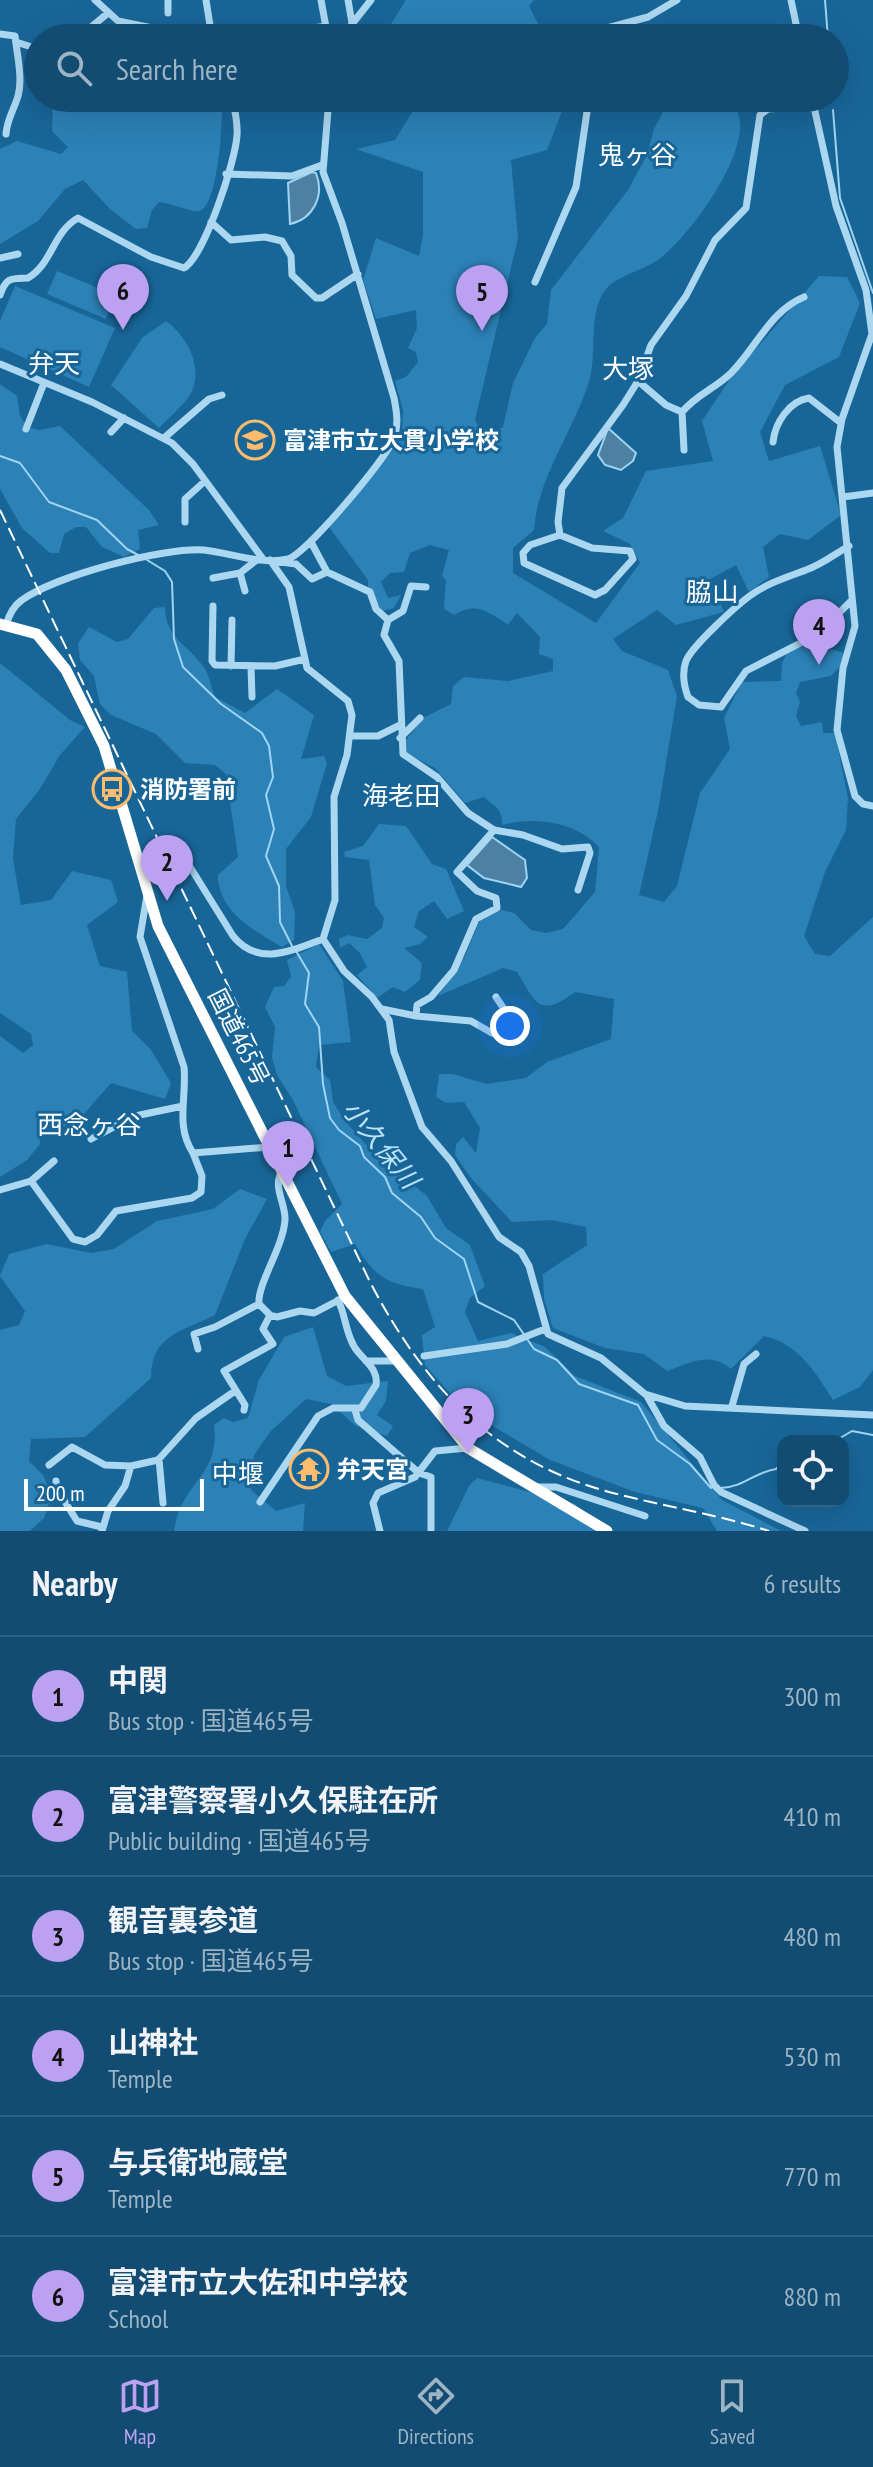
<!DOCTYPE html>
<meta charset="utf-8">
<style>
body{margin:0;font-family:"PT Sans Narrow","Noto Sans JP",sans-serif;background:#1b5377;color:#f1f3f6}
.controls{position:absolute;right:24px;bottom:24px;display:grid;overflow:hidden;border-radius:16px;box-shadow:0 8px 32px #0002}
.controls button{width:72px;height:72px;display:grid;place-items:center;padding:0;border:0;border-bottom:2px solid #316384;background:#124c72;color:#f1f3f6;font:40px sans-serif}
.scale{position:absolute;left:24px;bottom:20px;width:180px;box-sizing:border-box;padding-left:8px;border:4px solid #fff;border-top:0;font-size:22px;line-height:28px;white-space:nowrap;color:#fff;-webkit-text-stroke:6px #186698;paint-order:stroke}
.you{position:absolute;left:510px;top:1026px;width:28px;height:28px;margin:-20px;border:6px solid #fff;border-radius:50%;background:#1a73e8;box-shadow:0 0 0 12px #1a73e833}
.badge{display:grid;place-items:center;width:52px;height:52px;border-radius:50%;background:#bca0f2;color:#111;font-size:26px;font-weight:700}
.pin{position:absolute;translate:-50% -66px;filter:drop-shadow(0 2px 4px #0008)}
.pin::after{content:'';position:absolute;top:42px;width:28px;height:24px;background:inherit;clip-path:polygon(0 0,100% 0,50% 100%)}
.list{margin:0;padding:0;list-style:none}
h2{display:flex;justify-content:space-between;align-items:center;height:104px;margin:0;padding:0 32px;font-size:34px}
h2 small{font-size:26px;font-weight:400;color:#9cb4c4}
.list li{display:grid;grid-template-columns:52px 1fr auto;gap:24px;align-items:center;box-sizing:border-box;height:120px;padding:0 32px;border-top:2px solid #316384}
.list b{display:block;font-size:30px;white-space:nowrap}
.list p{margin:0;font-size:26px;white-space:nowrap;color:#9cb4c4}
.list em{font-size:26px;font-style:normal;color:#9cb4c4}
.icon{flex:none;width:44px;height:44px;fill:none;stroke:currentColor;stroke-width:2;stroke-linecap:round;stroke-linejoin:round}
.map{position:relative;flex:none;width:873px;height:1531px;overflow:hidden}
.search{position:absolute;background:#124c72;box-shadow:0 8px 32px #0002;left:24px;right:24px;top:24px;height:88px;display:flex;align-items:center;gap:20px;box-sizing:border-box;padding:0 28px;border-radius:44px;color:#9cb4c4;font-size:30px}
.sheet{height:824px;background:#124c72}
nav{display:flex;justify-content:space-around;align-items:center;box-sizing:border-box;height:112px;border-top:2px solid #316384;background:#124c72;font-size:22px;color:#9cb4c4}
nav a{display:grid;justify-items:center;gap:4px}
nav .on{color:#bca0f2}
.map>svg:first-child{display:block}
</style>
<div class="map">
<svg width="873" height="1531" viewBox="0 0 873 1531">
<rect width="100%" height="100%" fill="#186698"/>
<path fill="#2c81b6" d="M406,0H534L529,6L545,38H374L386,32Z
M53,98H222C223,118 219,203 200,211C193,213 170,203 159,202L152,210L147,228L136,229L111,210L83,180L65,189L38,221L0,244V149L17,141L61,154L68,147L52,131Z
M421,98H567L547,150L511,160L518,238L475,420L484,437L503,427L513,383L535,338L547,324L551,290L628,190L647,155L654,129L670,98H732C734,105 739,114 740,121C744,161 690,236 659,259C645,270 618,275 606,289C588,311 597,351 590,378C575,430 538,475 534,530L513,548V573L596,623L640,563L630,544L603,531L623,518L646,471L713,461L702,421L730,379L819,276L847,277L860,303L839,357L785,385L760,432L769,461L820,446L841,515L808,540L780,534L763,547L769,577L749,592L736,565L710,579L724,612L676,625L657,610L613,639L622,651L668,670L677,696L658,811L639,895L664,902L677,886L700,793L730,749L724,718L742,682L781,681L782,663L788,651L804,646L822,648L824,652L832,649L843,653L841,665L831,676L800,682L796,693L800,702L796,716L801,726L822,722L823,733H835L848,798L846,830L825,872L804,936L815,954L830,956L873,917V1370L860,1387L833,1400C815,1372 799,1344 764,1336L731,1369C709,1351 691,1363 667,1371L644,1354L605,1348L553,1328L544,1299L543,1274L587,1245L586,1227L552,1220L512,1222L470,1177L455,1155L456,1144L463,1137L476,1153L480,1128L464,1102L446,1103L436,1097L439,1074H453L486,1084L526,1078L547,1062L611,1039L614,999L575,992C539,1019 536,1003 517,972L503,968L438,996L464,958L481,918L502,910L514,913L531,930L546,933L563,929L595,892L599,847C576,822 535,816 502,825C503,809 495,807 484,797L465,803L435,768L407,754L405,741L423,718L451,704L453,686L464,677L508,681L553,671V659L539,654L540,637L517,613L508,625C489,612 476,601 454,615L444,609L446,580L442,576L449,550L430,545L410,553L404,572L390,573L381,582L388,598L401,595L394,608L382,611L368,587V580L329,527L402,432L403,410L395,381L406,377L418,362L416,352L408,348L417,328L416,310L376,319L363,280L376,238L419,256L423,235V172L356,149L395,140Z
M57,271L115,295L106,319L47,294Z
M15,286L115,328L89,387L0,347V321Z
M166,321C187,336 205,369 190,395C182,407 169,417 159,428L111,385L142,338Z
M0,384L17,396L20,416L27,427L39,430L60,426L149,510L159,525L138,530L140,549L124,557L102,547L86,527H76L64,534L59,553H50L22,528L0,489Z
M165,607C165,637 188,645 203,666C209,673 211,688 215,697L245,713L277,689L314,715L301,759L324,756L327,763L311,817L286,849V886L295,912L294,940L282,947C253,930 218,911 218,875L238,857L226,774L215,765L185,763L156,734L111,715L100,704L94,676L80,660L78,643L89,627L117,642L128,639L154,608Z
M0,663L70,720L85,727L60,755L40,789L16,819L13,859L21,905L51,900L72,871L111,880L118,902L87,925L100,966L127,972L132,1031L151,1050L171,1083L165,1099L111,1083L75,1124L39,1132L40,1144L27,1160L0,1177V1036L23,1053L33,1045L31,1034L0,1013Z
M379,824L406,826L432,864L446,869L464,911L447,919L434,901L419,911L414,927L428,937L420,944L404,948L422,963L420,980L405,992L393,987L377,998L357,975L367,967L360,953L349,943L340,948L339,939L348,935L367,939L382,928L384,918L375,905L369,860L345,857L344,852L363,846Z
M319,944L343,981L351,1042L319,1045L316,1067L330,1080L333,1102L345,1121L371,1150L427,1196L446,1228L470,1245L485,1286L470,1298L465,1312L478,1341L511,1333L545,1347L575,1376L641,1402L722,1500L781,1531H717L703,1508L635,1492L550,1460L464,1409L425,1365L422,1335L435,1327L423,1289C386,1284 374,1276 355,1244L331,1252L320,1232L325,1221L342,1204L293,1100L277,1075L272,1057L275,1027L265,1007L274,987L284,986L291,977L287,960Z
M240,1189L267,1199L245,1239L215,1315C181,1332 151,1335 151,1378L85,1437L31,1439L29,1461L43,1475L52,1495L44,1518L30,1531H0V1330L19,1325L25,1311L0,1276L9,1254L47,1244L91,1253L114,1249L157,1221L213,1209Z
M313,1327L327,1376L346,1386L388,1381L386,1401L377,1415L393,1426L387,1436L356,1426L331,1404L306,1399L271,1431L254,1455L251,1490L276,1511L305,1503L303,1531H174C181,1481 220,1478 214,1425L224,1418L233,1422L248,1418L259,1380L284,1337Z
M477,1478L575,1504L602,1531H447L469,1486Z"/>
<path fill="#4c81a4" stroke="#9fd4f3" stroke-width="2" d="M312,172L316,173C325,196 313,219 290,224L288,183Z
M608,428L636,453L633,461L621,470L605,465L598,455Z
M492,837L525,860L527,878L521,887L484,878L467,865Z"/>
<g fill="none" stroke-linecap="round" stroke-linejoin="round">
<path stroke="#9fd4f3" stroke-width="2" d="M825,0L828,38
M832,98V100
M833,110L840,198L873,293
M0,456L20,463L49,502L97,520L127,549L138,555
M147,560L165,571L172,582L174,639L183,667L221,704L262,733L269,746L273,777L266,795L274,829L266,856L279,886L280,922L292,946
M296,951L309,973L305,1004L319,1027L323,1084L330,1118L339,1130L360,1146L364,1157L385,1177L392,1193L421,1217L435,1238L464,1259L478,1302L514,1320L534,1349L557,1360L579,1384L638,1405L657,1440L690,1464L711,1488
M835,1441L852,1431L873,1435
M721,1488C744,1487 755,1472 776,1469L783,1462"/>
<path stroke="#acd7f1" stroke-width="7" d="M95,0L118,21L167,31L173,38
M168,0V13
M206,0L212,38
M321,0L328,38
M348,0L352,23
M791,0L799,38
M0,34L15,36C17,54 23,79 18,96C14,110 7,119 6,134
M78,38L108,13
M252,38L326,26
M341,38L371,0
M598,38L607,28L648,17L677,0
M16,42L38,49
M812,98L836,206L866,290L872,334L842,419L837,447L855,626L843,668L837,730L855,796L863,804L873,806
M226,174L292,176L322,165
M211,222L231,240L265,237L282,241L291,256L292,275L316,298H322L358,274
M0,258L18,254
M535,282L576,187L589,98
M0,295C6,278 10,278 28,278C53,263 52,233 78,218L151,257L184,268C204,257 236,160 237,135C238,123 235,110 232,98
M0,364L92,402L172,443L193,464L263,559
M638,381L666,405L682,412C697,394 716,388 731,373C756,348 770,311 804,297
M682,412L684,450
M26,429L44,383
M111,432L124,418
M164,438L209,399L222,395
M773,442C775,423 789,401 809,398L841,423
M843,497L873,493
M185,522V499L205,481
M560,535L558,522L562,488L623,405L638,381L651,345L686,296L715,240L746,208L760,115L768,109L814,106
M560,535L592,548L630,551L633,559L605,590L595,595L524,563L523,553L530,545Z
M311,542L327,572
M849,546C835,554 821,565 806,570C787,577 768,583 751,595C737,605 692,646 686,661C682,672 684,686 688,697L699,705L721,707L746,671L818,634L852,600
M270,560L289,587L307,668L348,701L352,715L347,755L334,797L335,900L323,939L344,971L372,997L389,1020L394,1052L422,1127L451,1161L499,1237L521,1252L529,1266L548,1334L601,1358L645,1394L685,1406L873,1415
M274,561L296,564L312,579L327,572L370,592L376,609L388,620L384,635L399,661L403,754L437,777L468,813L494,830L523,835L562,849L588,847L590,853L578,890
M240,573L245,591
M213,578L240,573L258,559
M213,606L212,661L215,665L275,666L305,659
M388,620L403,611L411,586L426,587
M6,625C9,615 13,606 22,600C55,576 163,547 204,550C231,553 261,565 288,559C306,554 386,459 393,440C399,426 397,413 394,398L342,223L323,172L329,98
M231,666L232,620
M251,667L252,697
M351,736H378L400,725
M400,738L420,718
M142,877L174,863L187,862L233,936C258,967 291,951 323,939
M147,895L140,937L184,1067C187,1098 175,1126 193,1153L269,1147
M382,1009L416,1016L417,1005L431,997L454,970L476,919L497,908L496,898L477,891L457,872L494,830
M416,1016L471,1021L492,1033L506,1036L510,1018L496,997
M91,1139L135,1116L183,1106
M282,1171C272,1187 286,1204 285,1220C283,1248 257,1284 259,1304L270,1315L277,1317L300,1311L314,1313L339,1300
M31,1181L73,1239L85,1242L97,1235L116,1211L192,1198L201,1192L202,1176L193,1153
M0,1190L31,1181L54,1161
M198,1349L194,1334L215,1327L259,1304
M424,1356L507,1344L545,1329
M366,1361H395
M647,1396L664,1426L700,1457L714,1485L721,1492L805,1531
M732,1406L744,1364L756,1354
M244,1410L245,1405L224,1371L273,1344L263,1329L270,1315
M355,1410L358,1420L419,1473L431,1477V1531
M159,1459L163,1503
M49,1465L72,1447L105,1465L131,1466L158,1460L196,1418L235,1391
M56,1481L57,1489L77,1521L102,1527
M535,1487H556L645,1516
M260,1502L318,1416L333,1408H361L376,1385C379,1369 363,1360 355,1348C345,1332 346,1316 338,1300
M102,1531L108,1511L125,1486L131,1466
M380,1531L373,1503L378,1493L415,1477L435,1451L468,1448"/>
<path stroke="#fff" stroke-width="11" d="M0,624L37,634L66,670L104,746L158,926L345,1296L468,1448L607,1531"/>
<path stroke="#fff" stroke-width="2" stroke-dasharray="14 6" stroke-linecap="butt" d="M0,510L370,1282C424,1385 492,1460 609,1492C662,1506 716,1514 769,1531"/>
</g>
<defs>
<g id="school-ring" transform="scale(2)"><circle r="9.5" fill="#186698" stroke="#ffbc6c" stroke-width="1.5"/><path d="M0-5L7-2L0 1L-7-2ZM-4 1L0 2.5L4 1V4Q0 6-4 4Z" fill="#ffbc6c"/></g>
<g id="bus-ring" transform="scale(2)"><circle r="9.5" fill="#186698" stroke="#ffbc6c" stroke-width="1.5"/><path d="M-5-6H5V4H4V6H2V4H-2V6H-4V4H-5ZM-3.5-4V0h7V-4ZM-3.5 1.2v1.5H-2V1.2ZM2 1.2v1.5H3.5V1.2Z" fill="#ffbc6c"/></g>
<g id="temple-ring" transform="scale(2)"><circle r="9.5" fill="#186698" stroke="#ffbc6c" stroke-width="1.5"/><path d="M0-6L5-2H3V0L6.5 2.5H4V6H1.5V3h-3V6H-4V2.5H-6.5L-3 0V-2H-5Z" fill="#ffbc6c"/></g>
</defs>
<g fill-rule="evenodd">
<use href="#school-ring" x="255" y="440"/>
<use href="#bus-ring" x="112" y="789"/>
<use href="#temple-ring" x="309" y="1469"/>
</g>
<g text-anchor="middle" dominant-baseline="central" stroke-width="6" stroke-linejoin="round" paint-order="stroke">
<g font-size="24" font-weight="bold" fill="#fff" stroke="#186698" text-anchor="start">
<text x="283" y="440">富津市立大貫小学校</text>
<text x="140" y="789">消防署前</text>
<text x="337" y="1469">弁天宮</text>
</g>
<g font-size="24" fill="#fff" stroke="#186698">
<text transform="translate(239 1037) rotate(63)">国道465号</text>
</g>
<g font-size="26" fill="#fff" stroke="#186698">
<text x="637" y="154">鬼ヶ谷</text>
<text x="54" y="363">弁天</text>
<text x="628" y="368">大塚</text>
<text x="712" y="591">脇山</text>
<text x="401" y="795">海老田</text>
<text x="89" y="1124">西念ヶ谷</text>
<text x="238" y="1473">中堰</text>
</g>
<g font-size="26" font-style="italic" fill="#bce2f8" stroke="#186698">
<text transform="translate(381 1144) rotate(51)">小久保川</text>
</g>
</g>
</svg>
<div class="controls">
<button><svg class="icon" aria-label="locate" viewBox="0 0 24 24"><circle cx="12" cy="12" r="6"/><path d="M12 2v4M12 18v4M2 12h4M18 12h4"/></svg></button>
</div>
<div class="scale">200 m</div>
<div class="you"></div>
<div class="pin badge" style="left:288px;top:1187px">1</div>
<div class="pin badge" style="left:167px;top:901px">2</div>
<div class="pin badge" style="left:468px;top:1454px">3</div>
<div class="pin badge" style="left:819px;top:665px">4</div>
<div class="pin badge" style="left:482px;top:331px">5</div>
<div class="pin badge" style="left:123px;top:330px">6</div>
<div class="search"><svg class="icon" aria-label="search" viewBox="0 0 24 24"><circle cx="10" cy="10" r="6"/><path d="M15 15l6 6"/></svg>Search here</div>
</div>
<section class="sheet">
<h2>Nearby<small>6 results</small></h2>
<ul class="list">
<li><span class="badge">1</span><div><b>中関</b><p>Bus stop · 国道465号</p></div><em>300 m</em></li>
<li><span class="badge">2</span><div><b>富津警察署小久保駐在所</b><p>Public building · 国道465号</p></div><em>410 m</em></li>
<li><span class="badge">3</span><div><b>観音裏参道</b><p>Bus stop · 国道465号</p></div><em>480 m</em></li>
<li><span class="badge">4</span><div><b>山神社</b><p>Temple</p></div><em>530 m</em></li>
<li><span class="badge">5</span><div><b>与兵衛地蔵堂</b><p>Temple</p></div><em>770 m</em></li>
<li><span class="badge">6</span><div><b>富津市立大佐和中学校</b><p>School</p></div><em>880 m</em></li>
</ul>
</section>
<nav>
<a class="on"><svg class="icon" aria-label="map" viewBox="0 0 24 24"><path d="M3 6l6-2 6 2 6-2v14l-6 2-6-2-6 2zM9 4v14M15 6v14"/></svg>Map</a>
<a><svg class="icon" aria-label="directions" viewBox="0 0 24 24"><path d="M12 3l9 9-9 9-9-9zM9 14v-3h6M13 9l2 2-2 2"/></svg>Directions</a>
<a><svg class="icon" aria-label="saved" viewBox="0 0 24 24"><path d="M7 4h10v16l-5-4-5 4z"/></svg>Saved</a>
</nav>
